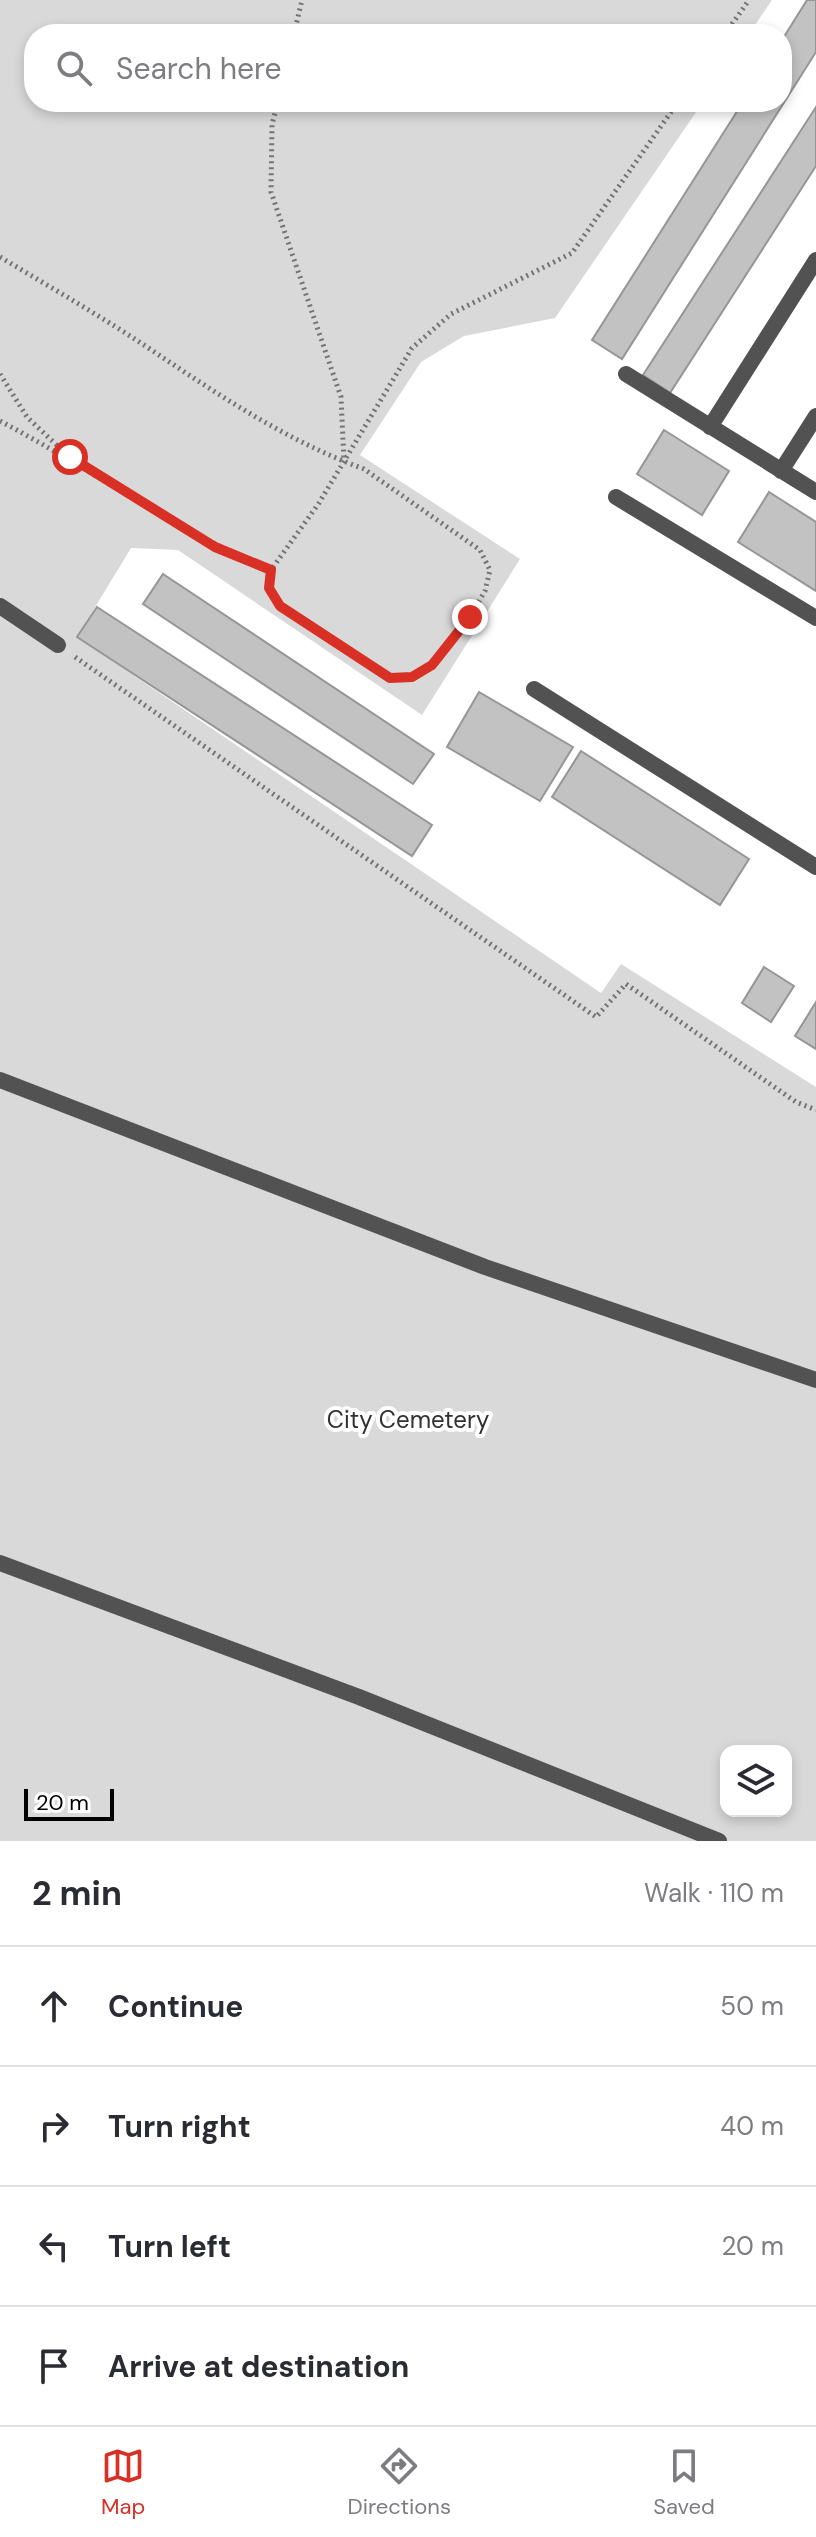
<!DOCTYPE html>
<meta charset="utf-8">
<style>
body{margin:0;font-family:"DM Sans",sans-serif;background:#f7f7f7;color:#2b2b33}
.controls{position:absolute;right:24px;bottom:24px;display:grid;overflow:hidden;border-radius:16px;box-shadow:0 4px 12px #0003}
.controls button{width:72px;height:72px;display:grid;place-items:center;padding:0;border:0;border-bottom:2px solid #e1e1e2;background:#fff;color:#2b2b33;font:40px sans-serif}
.scale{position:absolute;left:24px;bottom:20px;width:90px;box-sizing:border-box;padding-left:8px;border:4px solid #000;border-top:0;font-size:22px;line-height:28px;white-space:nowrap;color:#000;-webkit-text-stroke:6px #fff;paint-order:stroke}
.stop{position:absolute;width:24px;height:24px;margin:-18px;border:6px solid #d93025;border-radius:50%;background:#fff}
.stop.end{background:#d93025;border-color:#fff;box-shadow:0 2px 8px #0008}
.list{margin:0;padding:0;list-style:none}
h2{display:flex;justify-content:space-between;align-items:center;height:104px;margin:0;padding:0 32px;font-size:34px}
h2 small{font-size:26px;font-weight:400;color:#7c7c81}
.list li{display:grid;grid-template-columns:52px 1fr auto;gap:24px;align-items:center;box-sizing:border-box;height:120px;padding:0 32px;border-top:2px solid #e1e1e2}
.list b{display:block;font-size:30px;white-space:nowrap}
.list em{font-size:26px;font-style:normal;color:#7c7c81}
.icon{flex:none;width:44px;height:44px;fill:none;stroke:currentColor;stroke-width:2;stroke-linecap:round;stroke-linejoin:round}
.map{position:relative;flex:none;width:816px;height:1841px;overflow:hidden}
.search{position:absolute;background:#fff;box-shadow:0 4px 12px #0003;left:24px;right:24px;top:24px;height:88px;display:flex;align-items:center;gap:20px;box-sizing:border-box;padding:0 28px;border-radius:32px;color:#7c7c81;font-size:30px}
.sheet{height:584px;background:#fff}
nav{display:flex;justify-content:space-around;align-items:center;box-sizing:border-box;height:112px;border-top:2px solid #e1e1e2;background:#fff;font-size:22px;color:#7c7c81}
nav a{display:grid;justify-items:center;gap:4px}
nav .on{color:#d93025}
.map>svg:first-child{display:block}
</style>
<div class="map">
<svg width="816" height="1841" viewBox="0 0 816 1841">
<rect width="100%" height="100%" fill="#fff"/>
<path fill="#d9d9d9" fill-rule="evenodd" d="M0,0H772L749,34H34V102H703L555,318L464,336L421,362L360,455L520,559L422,715L178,550L131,548L77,637L601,993L621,964L816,1087V1841H0ZM726,1751H786V1811H726Z"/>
<path fill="#c2c2c2" stroke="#969696" stroke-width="2" d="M807,0H816V52L622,359L592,340L743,102H782V40Z
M816,107V166L670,393L643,375Z
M664,430L729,471L702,515L637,474Z
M769,492L816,522V591L738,542Z
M163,574L434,754L413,784L143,604Z
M97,607L432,825L412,856L77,637Z
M479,692L573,747L540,801L447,747Z
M581,751L749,859L720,905L552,797Z
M764,967L794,986L771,1022L742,1003Z
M816,1002V1049L795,1036Z"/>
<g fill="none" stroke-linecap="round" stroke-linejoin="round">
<path stroke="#747474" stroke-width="5" stroke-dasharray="2 4" stroke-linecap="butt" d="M294,34L302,0
M725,34L749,0
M278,102L272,124L271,192L341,397L344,461
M0,257C47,285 95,313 141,343C213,391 282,439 364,469L480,550L490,570L485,591L470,617L432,665L412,677L390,678L280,606L269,588L271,570L319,503L412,348L451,314L572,253L678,102
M0,374L27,417L65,453
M0,421C91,469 176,530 271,570
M75,657L596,1017L626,984L796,1102L816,1110"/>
<path stroke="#525252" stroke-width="16" d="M626,374L816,492
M710,427L816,260
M781,471L816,416
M616,497L816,618
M0,606L58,645
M534,689L816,867
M0,1080L485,1267L816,1380
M0,1563L359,1697L719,1841"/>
</g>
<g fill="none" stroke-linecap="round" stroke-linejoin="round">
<path stroke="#d93025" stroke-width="10" d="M70,457L215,547L271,570L269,588L280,606L390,678L412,677L432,665L470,617"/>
</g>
<g text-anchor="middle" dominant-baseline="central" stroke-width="8" stroke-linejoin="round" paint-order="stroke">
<g font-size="24" fill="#303030" stroke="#fff">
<text x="408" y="1419">City Cemetery</text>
</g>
</g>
</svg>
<div class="controls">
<button><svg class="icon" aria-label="layers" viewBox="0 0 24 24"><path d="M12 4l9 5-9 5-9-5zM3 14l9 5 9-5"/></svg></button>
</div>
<div class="scale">20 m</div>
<div class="stop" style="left:70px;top:457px"></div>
<div class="stop end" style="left:470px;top:617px"></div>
<div class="search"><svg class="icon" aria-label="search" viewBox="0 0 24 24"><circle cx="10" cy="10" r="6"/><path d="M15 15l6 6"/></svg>Search here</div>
</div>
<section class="sheet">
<h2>2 min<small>Walk · 110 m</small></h2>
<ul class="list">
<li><svg class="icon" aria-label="ahead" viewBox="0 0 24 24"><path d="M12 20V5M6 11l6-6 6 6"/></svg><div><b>Continue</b></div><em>50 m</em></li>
<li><svg class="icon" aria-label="right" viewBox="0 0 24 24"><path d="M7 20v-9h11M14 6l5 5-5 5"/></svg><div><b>Turn right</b></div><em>40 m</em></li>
<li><svg class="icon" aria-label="left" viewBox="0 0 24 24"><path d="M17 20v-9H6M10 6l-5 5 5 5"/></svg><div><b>Turn left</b></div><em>20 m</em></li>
<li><svg class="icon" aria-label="arrive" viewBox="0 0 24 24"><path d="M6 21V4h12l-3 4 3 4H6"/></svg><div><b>Arrive at destination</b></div></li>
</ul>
</section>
<nav>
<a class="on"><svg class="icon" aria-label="map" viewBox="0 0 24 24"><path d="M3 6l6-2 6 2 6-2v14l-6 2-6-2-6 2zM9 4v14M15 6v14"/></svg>Map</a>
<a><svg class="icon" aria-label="directions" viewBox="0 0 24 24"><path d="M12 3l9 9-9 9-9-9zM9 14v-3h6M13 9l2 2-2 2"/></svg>Directions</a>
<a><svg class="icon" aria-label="saved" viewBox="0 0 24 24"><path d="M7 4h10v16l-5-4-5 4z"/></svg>Saved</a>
</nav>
